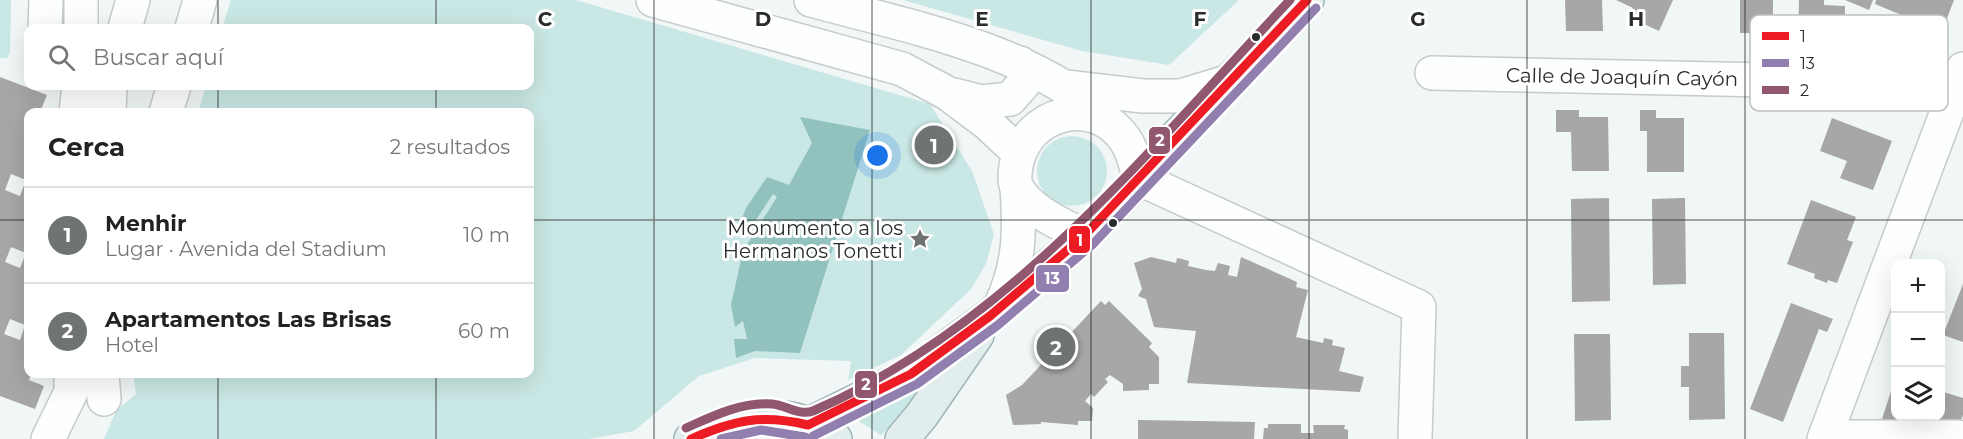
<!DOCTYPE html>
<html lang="es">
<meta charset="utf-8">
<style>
body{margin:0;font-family:Montserrat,sans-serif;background:#f2f2f2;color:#222}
.controls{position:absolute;right:18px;bottom:18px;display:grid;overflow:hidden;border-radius:12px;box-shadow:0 6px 24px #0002}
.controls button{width:54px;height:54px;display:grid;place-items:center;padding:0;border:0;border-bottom:2px solid #e0e0e0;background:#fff;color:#222;font:30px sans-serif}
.you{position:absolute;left:878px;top:156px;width:21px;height:21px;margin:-15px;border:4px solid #fff;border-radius:50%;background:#1a73e8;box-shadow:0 0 0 9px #1a73e833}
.badge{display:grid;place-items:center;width:39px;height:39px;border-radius:50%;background:#6f7373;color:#fff;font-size:20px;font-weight:700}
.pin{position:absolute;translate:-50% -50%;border:3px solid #fff;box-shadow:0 2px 6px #0006}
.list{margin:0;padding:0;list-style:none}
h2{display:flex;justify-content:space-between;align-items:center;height:78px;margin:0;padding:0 24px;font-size:26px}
h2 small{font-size:20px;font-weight:400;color:#767676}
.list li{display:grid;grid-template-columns:39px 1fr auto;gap:18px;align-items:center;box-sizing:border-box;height:96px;padding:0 24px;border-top:2px solid #e0e0e0}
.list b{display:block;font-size:22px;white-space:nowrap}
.list p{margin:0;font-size:20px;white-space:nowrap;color:#767676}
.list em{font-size:20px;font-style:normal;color:#767676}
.icon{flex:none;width:33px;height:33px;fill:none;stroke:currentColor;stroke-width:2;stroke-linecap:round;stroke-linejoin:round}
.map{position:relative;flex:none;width:1963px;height:439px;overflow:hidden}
.search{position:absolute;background:#fff;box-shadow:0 6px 24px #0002;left:24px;top:24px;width:510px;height:66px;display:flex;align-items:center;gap:15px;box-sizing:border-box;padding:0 21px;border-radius:12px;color:#767676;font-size:22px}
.panel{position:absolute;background:#fff;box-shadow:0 6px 24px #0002;left:24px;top:108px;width:510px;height:270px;border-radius:12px}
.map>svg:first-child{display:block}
</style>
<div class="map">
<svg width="1963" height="439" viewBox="0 0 1963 439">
<rect width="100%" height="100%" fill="#f1f6f6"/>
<path fill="#c9e7e4" d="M0,0H11L10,52L7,58H0Z
M231,0H576L930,104L972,171L994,234L986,264L971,289L901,355L848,380L851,361L755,358L699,376L634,431L589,439H104L116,411L136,394L133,374H530V112H198L206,86H530V28H222Z
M903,0H1239L1169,65L1082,51Z
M1037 171a35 35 0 1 1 70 0a35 35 0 1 1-70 0Z
M924,383L930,386L881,435L854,418L907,395Z"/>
<path fill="#92c2be" d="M800,117L870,130L800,353L755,351L736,358L734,339H747L743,321L735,327L731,305L743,251L777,197L773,194L744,238L737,232L746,208L767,177L789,185L812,143Z"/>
<path fill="#a6a7a6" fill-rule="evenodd" d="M1565,0H1602L1603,31H1566Z
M1616,0H1673L1659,31L1629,17L1633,8Z
M1740,0H1773V33H1740Z
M1799,0H1824V5L1845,6V38L1798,37Z
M1845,0H1873L1869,10Z
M1876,0H1954L1939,39L1913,28L1916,21L1875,4Z
M0,77L47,95L40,112H28V374H31L29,380L44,386L35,409L0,396ZM11,174L26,180L20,196L5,190ZM11,247L26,253L20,268L5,262ZM10,319L25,325L20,340L4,334Z
M1556,110H1579V117H1608L1609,171H1572L1571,132H1556Z
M1640,110H1656V118H1684V172H1647V131H1640Z
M1832,118L1892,141L1873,190L1840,178L1847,161L1820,151Z
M1609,198L1610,301L1572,302L1571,199Z
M1681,198H1685L1686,284L1653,285L1652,199Z
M1811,200L1856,217L1847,240L1853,242L1837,283L1828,280L1827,283L1814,278L1815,274L1787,264Z
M1151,257L1176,263L1177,258L1182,259L1189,261L1188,266L1206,270L1215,271L1218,263L1230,266L1228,275L1237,277L1241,257L1297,282L1296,287L1308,290L1296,337L1323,343L1324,338L1333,340L1332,345L1345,348L1339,371L1364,377L1360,392L1187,383L1196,331L1154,327L1146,299L1138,296L1142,289L1134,263Z
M1963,284V342L1943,335Z
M1101,301L1105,305L1109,301L1152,343L1149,347L1159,357V384H1149V390L1123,391V384L1110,375L1105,379L1108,382L1094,397L1091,394L1085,401L1093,408L1092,421H1078V425L1041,422V424L1013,425L1006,395L1022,385Z
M1791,303L1833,319L1827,332L1819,329L1783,422L1750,409Z
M1689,333H1724L1725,419L1689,420V387H1681V366H1689Z
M1574,334H1610L1611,420L1575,421Z
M1895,379L1896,416H1940V391L1963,398V415L1957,431L1907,426L1888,419H1882Z
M1138,420L1255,422L1254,439H1138Z
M1268,424H1301V433H1314L1313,425H1345L1344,429L1348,430V439H1263L1264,428H1268Z"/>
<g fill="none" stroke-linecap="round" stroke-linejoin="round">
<g stroke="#c7cbcb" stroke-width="36">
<path id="minor" d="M653,0L902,69L947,93L987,123L1018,152
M811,0C906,26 1030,49 1104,117
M45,28L46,0
M81,28V0
M125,28L133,0
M192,28L200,0
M1432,73L1957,84
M1066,87L1143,96H1181L1227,82
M954,95L981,102L1010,99L1025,82V71L1020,63
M76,112L79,86
M109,112L110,86
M166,112L174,86
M1084,236C1061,224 1031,212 1017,188C1014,182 1015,172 1016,166C1025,112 1095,93 1126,141C1133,151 1136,167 1140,179L1419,307L1415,439
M1000,307C1020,265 1020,232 1017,187
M102,374L104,399
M1825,437H1958
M48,439L71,392V374
M1824,439L1963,69"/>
</g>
<g stroke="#a0b7b5" stroke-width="36">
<path id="major" d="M808,425L911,374L990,316L1084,236L1140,179L1177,136L1307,0
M691,439C740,417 788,404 835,439
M902,439L922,415L977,335"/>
</g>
<use href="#minor" stroke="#fdfefe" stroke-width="33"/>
<use href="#major" stroke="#e2eeee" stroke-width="33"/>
<g stroke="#fff" stroke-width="14">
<path id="bus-1" d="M808,425L911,374L990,316L1084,236L1307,0
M691,439C734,420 761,414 808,425"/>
</g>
<g stroke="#fff" stroke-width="14">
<path id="bus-2" d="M813,436L917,384L998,325L1093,244L1316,8
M721,439L761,430L805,437"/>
</g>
<g stroke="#fff" stroke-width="14">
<path id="bus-3" d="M686,428C713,416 741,402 772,404C786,405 799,416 813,411C1008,327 1148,151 1290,0"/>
</g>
<use href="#bus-1" stroke="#ed1c24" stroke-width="9"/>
<use href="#bus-2" stroke="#917faf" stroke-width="9"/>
<use href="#bus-3" stroke="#91576f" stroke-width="9"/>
</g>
<path fill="none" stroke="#292c2c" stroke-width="1.5" stroke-opacity="0.55" d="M218,0V28M436,0V28M654,0V439M872,0V439M1091,0V439M1309,0V439M1527,0V439M1745,0V439M218,86V112M436,86V112M0,220H28M530,220H1963M218,374V439M436,374V439"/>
<defs>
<g id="sight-bare" transform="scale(1.62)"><path d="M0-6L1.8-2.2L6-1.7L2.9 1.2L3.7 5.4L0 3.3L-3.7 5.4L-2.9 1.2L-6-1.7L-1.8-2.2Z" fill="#6f7373" stroke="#fff" stroke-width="2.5" paint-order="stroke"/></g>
</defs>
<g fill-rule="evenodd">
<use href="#sight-bare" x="920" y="239"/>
</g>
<g fill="#292c2c" stroke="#fff" stroke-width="2">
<circle cx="1256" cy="37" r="5"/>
<circle cx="1113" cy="223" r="5"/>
</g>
<g text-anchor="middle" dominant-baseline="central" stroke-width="6" stroke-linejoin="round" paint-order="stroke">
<g font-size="20" fill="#292c2c" stroke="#fff">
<text transform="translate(1622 77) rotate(1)">Calle de Joaquín Cayón</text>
</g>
<g font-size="20" fill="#292c2c" stroke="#fff" text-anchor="end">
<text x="903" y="228">Monumento a los<tspan x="903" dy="23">Hermanos Tonetti</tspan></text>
</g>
</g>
<rect x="1750" y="15" width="198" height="96" rx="9" fill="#fff" stroke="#bfc0c0" stroke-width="1.5"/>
<rect x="1762" y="32" width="27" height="8" fill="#ed1c24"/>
<rect x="1762" y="59" width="27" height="8" fill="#917faf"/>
<rect x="1762" y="86" width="27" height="8" fill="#91576f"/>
<g font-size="16" fill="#292c2c">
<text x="1800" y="42">1</text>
<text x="1800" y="69">13</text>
<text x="1800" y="96">2</text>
</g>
<g font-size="20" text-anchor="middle" font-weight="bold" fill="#292c2c" stroke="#fff" stroke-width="6" stroke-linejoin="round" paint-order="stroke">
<text x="545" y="26">C</text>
<text x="763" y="26">D</text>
<text x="982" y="26">E</text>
<text x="1200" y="26">F</text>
<text x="1418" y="26">G</text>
<text x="1636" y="26">H</text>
</g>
<g stroke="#fff" stroke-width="2">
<rect x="1148" y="126" width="23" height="29" rx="6" fill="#91576f"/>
<rect x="1068" y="225" width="23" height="29" rx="6" fill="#ed1c24"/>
<rect x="1035" y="264" width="35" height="29" rx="6" fill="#917faf"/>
<rect x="854" y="370" width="24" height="29" rx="6" fill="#91576f"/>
</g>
<g font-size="16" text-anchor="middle" font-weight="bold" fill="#fff">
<text x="1160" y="146">2</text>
<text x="1080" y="246">1</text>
<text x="1052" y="284">13</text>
<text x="866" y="390">2</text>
</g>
</svg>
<div class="controls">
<button>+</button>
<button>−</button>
<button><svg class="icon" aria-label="layers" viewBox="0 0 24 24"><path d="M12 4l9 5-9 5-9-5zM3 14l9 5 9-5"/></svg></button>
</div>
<div class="you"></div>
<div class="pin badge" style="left:934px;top:145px">1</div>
<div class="pin badge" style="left:1056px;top:347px">2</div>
<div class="search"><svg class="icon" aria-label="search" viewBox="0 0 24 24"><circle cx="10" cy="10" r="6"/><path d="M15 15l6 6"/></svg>Buscar aquí</div>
<section class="panel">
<h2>Cerca<small>2 resultados</small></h2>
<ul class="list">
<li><span class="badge">1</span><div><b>Menhir</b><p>Lugar · Avenida del Stadium</p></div><em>10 m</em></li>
<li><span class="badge">2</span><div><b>Apartamentos Las Brisas</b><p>Hotel</p></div><em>60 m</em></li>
</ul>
</section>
</div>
